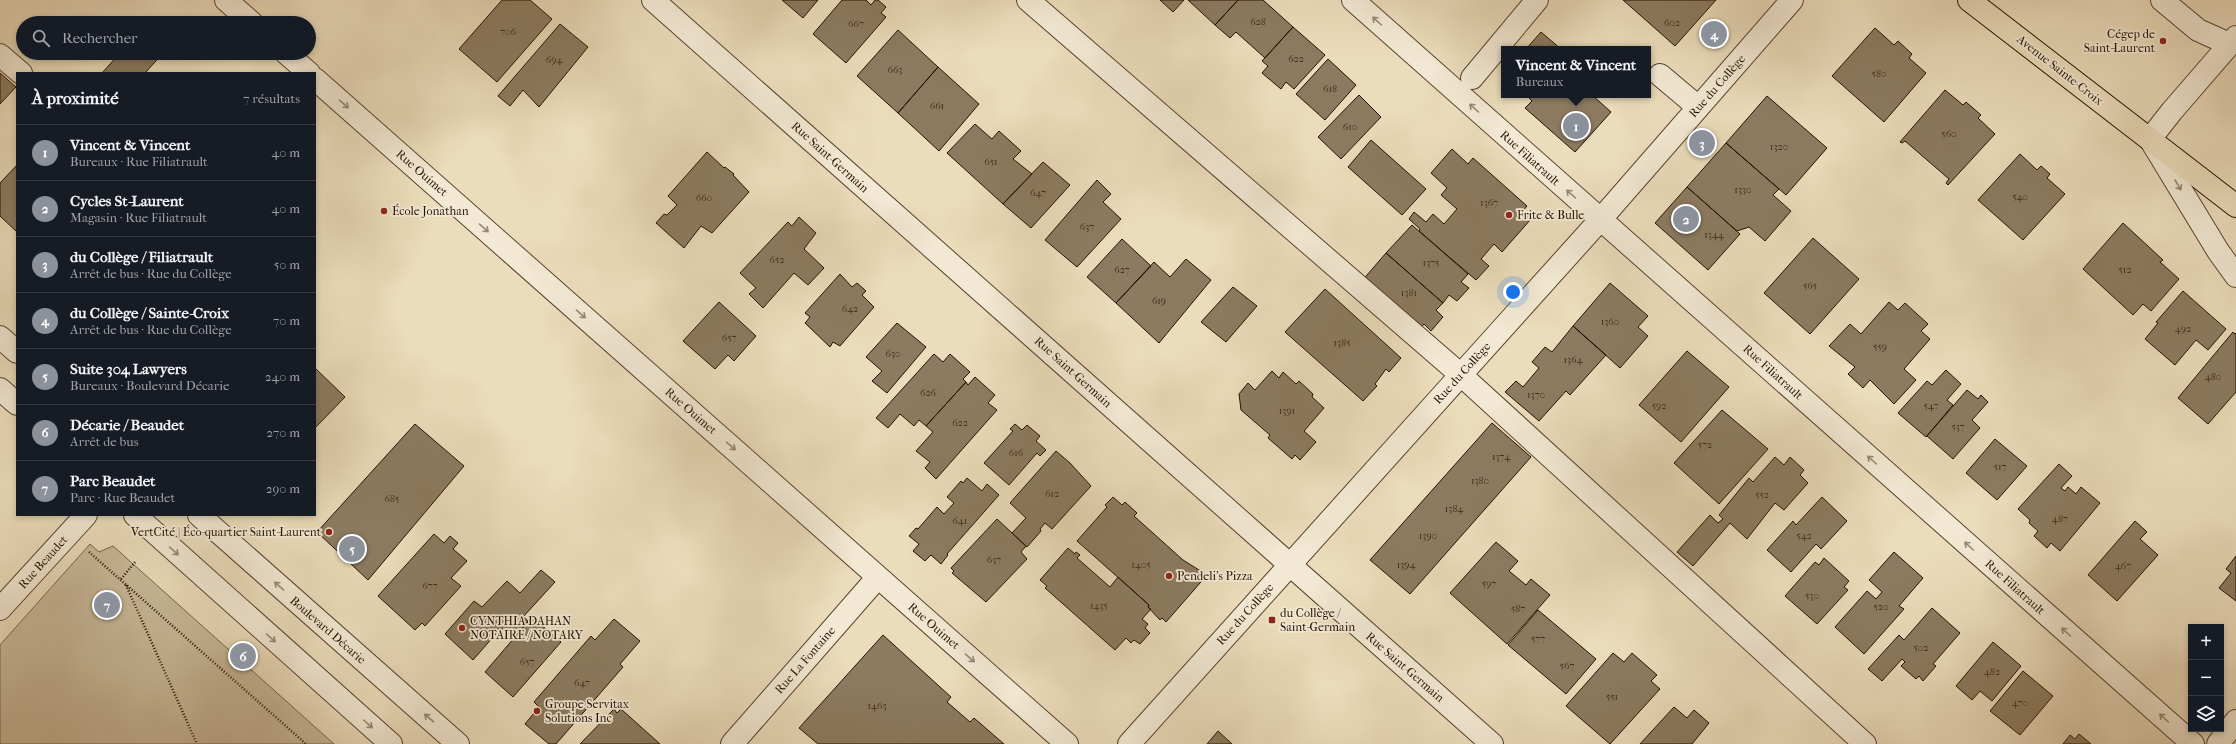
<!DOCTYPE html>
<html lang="fr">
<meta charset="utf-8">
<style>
body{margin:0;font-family:"IM FELL French Canon",serif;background:#242831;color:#f1f3f6}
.controls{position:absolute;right:12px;bottom:12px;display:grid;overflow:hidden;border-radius:0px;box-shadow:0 2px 6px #0003}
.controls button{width:36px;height:36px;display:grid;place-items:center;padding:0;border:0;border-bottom:1px solid #363941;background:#171b24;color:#f1f3f6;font:20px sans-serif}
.you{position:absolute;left:1513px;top:292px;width:14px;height:14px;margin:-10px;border:3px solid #fff;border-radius:50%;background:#1a73e8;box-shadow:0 0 0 6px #1a73e833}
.badge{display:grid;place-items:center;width:26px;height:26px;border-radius:50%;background:#8c9099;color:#fff;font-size:13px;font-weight:700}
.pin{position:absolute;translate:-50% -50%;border:2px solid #fff;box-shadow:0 1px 4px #0006}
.popup{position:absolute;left:1501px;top:46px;width:150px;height:52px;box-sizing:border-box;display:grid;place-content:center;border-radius:0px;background:#171b24;filter:drop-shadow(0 1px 3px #0005);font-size:13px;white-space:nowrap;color:#9ea1a6}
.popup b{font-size:15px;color:#f1f3f6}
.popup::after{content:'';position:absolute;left:50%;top:100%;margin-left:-8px;border:8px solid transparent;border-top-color:#171b24}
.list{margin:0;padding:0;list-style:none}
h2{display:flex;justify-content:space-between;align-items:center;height:52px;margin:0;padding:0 16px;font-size:17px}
h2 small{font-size:13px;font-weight:400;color:#9ea1a6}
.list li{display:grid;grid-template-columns:26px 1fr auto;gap:12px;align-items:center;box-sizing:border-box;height:56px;padding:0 16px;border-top:1px solid #363941}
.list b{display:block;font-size:15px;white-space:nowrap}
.list p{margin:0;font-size:13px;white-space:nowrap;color:#9ea1a6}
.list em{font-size:13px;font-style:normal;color:#9ea1a6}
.icon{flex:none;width:22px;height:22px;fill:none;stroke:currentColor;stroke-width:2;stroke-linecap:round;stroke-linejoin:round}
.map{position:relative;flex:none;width:2236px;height:744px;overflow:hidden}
.search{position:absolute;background:#171b24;box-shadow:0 2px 6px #0003;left:16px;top:16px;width:300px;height:44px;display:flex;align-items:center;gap:10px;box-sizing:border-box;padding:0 14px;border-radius:22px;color:#9ea1a6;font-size:15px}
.panel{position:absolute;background:#171b24;box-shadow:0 2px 6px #0003;left:16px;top:72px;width:300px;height:444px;border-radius:0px}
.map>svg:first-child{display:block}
</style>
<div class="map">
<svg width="2236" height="744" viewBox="0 0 2236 744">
<rect width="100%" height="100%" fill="#ebdcbb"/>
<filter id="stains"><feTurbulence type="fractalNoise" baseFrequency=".005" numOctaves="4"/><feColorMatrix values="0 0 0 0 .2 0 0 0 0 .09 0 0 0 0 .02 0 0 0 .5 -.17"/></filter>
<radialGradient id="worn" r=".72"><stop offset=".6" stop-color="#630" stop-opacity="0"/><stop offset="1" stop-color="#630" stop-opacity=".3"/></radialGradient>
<path fill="#c9ba9b" stroke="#77664e" d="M90,544L99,552L113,546L334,744H0V645Z"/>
<path fill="#8c7b61" stroke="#251200" d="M502,0H530L552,19L497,82L459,49Z
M782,0H818L803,18Z
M842,0H866L871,5L875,0H878L886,7L881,13L886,17L846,63L813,34Z
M1160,0H1184L1173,12Z
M1188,0H1238L1215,25Z
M1238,0H1263L1293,27L1265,58L1236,32L1230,38L1215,25Z
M1623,0H1716L1675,46Z
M560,24L588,47L539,107L523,90L510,106L498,96Z
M1293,27L1325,55L1294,89L1286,82L1281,89L1262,73L1268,66L1262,61Z
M1875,28L1894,45L1898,41L1912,54L1909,58L1926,73L1884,122L1832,76Z
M898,30L938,67L898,113L857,76Z
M1541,32L1561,49H1526Z
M120,53H163L145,73H102Z
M1328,59L1356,85L1325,120L1296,94Z
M938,67L979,104L939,151L898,113Z
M0,73L16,87L0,104Z
M1945,90L1963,105L1966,102L1981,115L1978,118L1995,134L1948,185L1946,183L1949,179L1905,141L1902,143L1900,142Z
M1359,95L1381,117L1341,159L1318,137Z
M1526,95H1592L1611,112L1575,152L1525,108L1532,101Z
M1767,96L1827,148L1786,195L1726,143Z
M975,124L992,139L999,131L1021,151L1013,159L1032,174L1003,204L947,153Z
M1371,140L1426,189L1402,215L1348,167Z
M1726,143L1779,189L1773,195L1791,211L1765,241L1749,227L1737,231L1687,187Z
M1452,149L1468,164L1473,158L1527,206L1522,212L1531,219L1502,252L1494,244L1481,259L1489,266L1476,280L1419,231L1420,229L1409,219L1414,212L1426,222L1433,214L1444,224L1457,209L1441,195L1447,188L1431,173Z
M707,152L724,168L725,167L734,174L733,175L749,192L712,233L701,226L684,248L656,223L664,214L667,215L677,205L668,196Z
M2020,154L2037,170L2041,166L2050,174L2047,178L2065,194L2023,240L1978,200Z
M1043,162L1070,185L1031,228L1003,204Z
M17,165V232L0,216V183Z
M1097,180L1111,194L1103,202L1121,219L1077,267L1045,240Z
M1687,187L1740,234L1708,270L1655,223Z
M799,217L816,233L804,249L824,268L808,285L794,273L763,308L749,294L756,288L740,273L788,222L792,226Z
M2123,223L2163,260L2160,262L2179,279L2151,311L2143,304L2133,315L2083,269Z
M1412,225L1468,274L1461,282L1469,288L1457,301L1449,295L1443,303L1386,253Z
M1813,238L1859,279L1810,334L1764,293Z
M1122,239L1151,266L1116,303L1087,277Z
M1386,253L1443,303L1436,310L1443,317L1431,331L1424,324L1417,331L1361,282Z
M1186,259L1211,280L1159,343L1116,303L1154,262L1170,277Z
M840,274L852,287L857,283L866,291L862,295L874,307L840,346L833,342L830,347L805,323L810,317L805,313Z
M1610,283L1648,316L1638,327L1648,336L1620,368L1573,326Z
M1233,287L1257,306L1226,342L1201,322Z
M1325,289L1401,358L1389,372L1386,369L1375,384L1377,386L1363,401L1285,332Z
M2183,291L2226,329L2208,350L2196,340L2175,365L2145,339L2158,323L2156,322Z
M719,302L756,336L734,361L728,355L715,369L683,341Z
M1889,302L1898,310L1905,303L1928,324L1921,331L1930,339L1904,369L1916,380L1894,404L1870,380L1863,388L1848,374L1855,367L1829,346L1850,324L1861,334Z
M897,323L926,347L887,393L872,381L882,371L866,357Z
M1573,326L1606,355L1570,395L1566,391L1539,421L1505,392L1516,381L1523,387L1539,368L1532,362L1545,347L1552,352Z
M2233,332L2235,334L2236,333V392L2208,424L2178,398Z
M1687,351L1729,387L1681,442L1639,405Z
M934,354L943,362L950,354L970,372L963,379L966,382L926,426L919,420L914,426L900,414L888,428L876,418Z
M315,368L345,397L315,428Z
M1946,370L1961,384L1947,400L1953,405L1926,437L1898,413L1927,381L1932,385Z
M1272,371L1279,378L1283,372L1296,384L1299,381L1313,394L1312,397L1324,408L1304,431L1316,442L1300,460L1295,455L1292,459L1268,438L1270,435L1241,410L1239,394L1248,383L1255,390Z
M975,377L995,395L988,403L997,410L936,479L925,468L930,462L916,451L933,432L926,426L966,382L968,385Z
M1967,390L1978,399L1981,395L1988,402L1972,420L1980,428L1953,459L1927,436Z
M1722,410L1768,449L1719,504L1674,463Z
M1492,423L1531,457L1410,594L1370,560Z
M415,424L464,466L368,580L317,532Z
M1015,424L1022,430L1027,425L1040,436L1036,441L1046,450L1040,456L1037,453L1009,485L984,463L1013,431L1010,429Z
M1995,439L2027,466L1997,500L1966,473Z
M1056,451L1070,463L1091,486L1052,529L1045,523L1040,529L1041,531L1027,547L1012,533L1026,518L1010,503Z
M1775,457L1784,465L1790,457L1804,470L1800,475L1808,483L1784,510L1775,503L1747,539L1730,523L1693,566L1677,552L1710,515L1718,523L1723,519L1719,515L1749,478L1753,482Z
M2059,464L2072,476L2061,488L2065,491L2068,487L2076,494L2081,487L2100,503L2060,551L2051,543L2047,548L2034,536L2038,531L2029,523L2030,520L2018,509Z
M967,478L982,491L987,484L999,495L947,554L948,555L941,564L931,555L925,561L913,551L919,544L909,536L916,528L918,529L937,507L944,514L954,503L947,497L961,481L963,483Z
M1113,497L1122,505L1125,502L1137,513L1134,516L1183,560L1207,575L1166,622L1162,618L1160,620L1148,607L1149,605L1077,541L1107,507L1105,505Z
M1822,497L1847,521L1821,549L1816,544L1791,572L1767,550L1793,521L1796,525Z
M997,519L1026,546L1021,552L1027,559L986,602L952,573L954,571L951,568Z
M2135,521L2147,532L2140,539L2158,555L2117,601L2088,575Z
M434,534L444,543L450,536L458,543L453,549L467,561L451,578L461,586L425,626L422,623L415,630L378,596Z
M1496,542L1518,561L1509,571L1526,585L1531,579L1550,595L1507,644L1450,593Z
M1068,548L1075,554L1076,552L1080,555L1077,558L1110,587L1118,577L1149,605L1148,607L1151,609L1142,619L1148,624L1145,628L1150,633L1140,644L1134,640L1131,643L1126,638L1115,650L1045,588L1047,586L1040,580Z
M1894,552L1923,578L1899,606L1904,609L1864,654L1835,627L1867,591L1876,599L1882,592L1869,580Z
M2236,556V601L2219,588L2231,573L2226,569Z
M1824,558L1849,581L1844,587L1848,590L1817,624L1785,596L1815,562L1819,565Z
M541,570L555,582L523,617L528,621L514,638L501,628L473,660L445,634L474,601L482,607L507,581L520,593Z
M1932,608L1960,633L1933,664L1936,666L1923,681L1919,676L1916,679L1901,666L1905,662L1902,659L1882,681L1868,669L1899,635L1904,640Z
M1538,610L1596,659L1566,694L1508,645Z
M532,617L561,642L513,697L485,672Z
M614,619L640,641L620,664L623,667L556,744H549L525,724L539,707L534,702L591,636L595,640Z
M883,635L951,697L947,702L970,722L974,718L1004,744H818L799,728Z
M1993,642L2021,666L1992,701L1980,691L1972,700L1956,686Z
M1613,653L1624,662L1632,653L1657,675L1651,681L1660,689L1610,744L1566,706Z
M2023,671L2053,696L2020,735L1990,711Z
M1674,707L1687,718L1694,710L1709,723L1692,744H1640Z
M614,709L617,713L621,709L660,744H580Z
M1218,731L1232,744H1207Z
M2079,734L2091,744H2063L2070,735L2075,739Z"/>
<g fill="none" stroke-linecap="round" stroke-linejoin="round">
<g stroke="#56442f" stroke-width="24">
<path id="minor" d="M226,0L252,23
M653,0L1492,744
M1028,0L1461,375L1865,744
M1353,0L2193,744
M2162,0L2198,30L2229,44
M2236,37L2172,111L2150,139L2218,251L2236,276
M286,53L309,73
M0,55L21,73
M1660,75L1698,107
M1472,78L1537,0
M315,79L1067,744
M0,337L17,352
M0,389L17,404
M135,515L391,744
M199,515L458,744
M0,609L86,515
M732,744L878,577
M1129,744L1600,220L1792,0
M2218,744L2236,721"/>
</g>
<g stroke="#251200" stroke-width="24">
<path id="major" d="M1969,0L2236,206"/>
</g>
<path stroke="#251200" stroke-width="2.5" stroke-dasharray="1 2" stroke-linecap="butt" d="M89,552L306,744
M121,579L136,561
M126,585L197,744"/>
<use href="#minor" stroke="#f2e8d3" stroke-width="22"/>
<use href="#major" stroke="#ebdcbb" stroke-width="22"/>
</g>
<defs><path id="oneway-shaft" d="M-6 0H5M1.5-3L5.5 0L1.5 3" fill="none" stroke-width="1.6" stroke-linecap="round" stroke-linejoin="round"/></defs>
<g stroke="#968874">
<use href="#oneway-shaft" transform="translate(1377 21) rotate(-138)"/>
<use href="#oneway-shaft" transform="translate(344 104) rotate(41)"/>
<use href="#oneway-shaft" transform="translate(1474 108) rotate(-138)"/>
<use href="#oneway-shaft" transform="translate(2178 185) rotate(59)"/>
<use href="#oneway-shaft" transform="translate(1571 194) rotate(-138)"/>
<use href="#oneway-shaft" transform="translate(484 228) rotate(41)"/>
<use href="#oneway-shaft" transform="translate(581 314) rotate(41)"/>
<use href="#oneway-shaft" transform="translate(731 446) rotate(41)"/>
<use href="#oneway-shaft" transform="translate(1872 460) rotate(-138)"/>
<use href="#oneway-shaft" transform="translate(1969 546) rotate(-138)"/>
<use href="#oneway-shaft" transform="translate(174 551) rotate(42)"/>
<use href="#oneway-shaft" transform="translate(279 586) rotate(-139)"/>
<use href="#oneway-shaft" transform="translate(2066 632) rotate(-138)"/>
<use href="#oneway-shaft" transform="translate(271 638) rotate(42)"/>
<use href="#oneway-shaft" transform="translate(970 658) rotate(41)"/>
<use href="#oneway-shaft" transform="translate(429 718) rotate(-139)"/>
<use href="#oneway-shaft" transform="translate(2164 718) rotate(-138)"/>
<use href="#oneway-shaft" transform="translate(368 724) rotate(42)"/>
</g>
<g fill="#8f2418" stroke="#f2e8d3" stroke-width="1.5">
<circle cx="2163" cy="41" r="4"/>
<circle cx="384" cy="211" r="4"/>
<circle cx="1509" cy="215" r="4"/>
<circle cx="329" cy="532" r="4"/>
<circle cx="1169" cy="576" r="4"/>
<rect x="1268" y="616" width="8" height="8" rx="2"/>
<circle cx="462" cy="628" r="4"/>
<circle cx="537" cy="711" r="4"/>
</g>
<g text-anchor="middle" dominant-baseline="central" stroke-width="3.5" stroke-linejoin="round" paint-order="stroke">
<g font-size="10" fill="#3f2c18">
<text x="1258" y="22">628</text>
<text x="1672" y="23">602</text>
<text x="856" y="24">667</text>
<text x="508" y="32">706</text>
<text x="1296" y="59">622</text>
<text x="554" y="60">694</text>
<text x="895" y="70">663</text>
<text x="1879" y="74">580</text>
<text x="1330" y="89">618</text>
<text x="937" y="106">661</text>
<text x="1350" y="127">610</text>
<text x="1949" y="134">560</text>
<text x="1779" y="147">1320</text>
<text x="991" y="162">651</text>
<text x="1743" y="190">1330</text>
<text x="1038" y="193">647</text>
<text x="2020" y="197">540</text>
<text x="704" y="198">660</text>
<text x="1489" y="203">1367</text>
<text x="1087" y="227">637</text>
<text x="1714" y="235">1344</text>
<text x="777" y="260">652</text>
<text x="1431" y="263">1375</text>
<text x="1122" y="270">627</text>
<text x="2125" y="270">512</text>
<text x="1810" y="286">565</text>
<text x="1409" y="293">1381</text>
<text x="1159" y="301">619</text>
<text x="850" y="309">642</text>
<text x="1610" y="322">1360</text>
<text x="2183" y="329">492</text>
<text x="729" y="338">657</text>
<text x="1342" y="343">1385</text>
<text x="1880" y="347">559</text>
<text x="893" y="354">630</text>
<text x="1573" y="360">1364</text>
<text x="2213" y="377">480</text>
<text x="928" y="393">626</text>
<text x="1536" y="395">1370</text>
<text x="1659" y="406">592</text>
<text x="1931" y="406">547</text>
<text x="1287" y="411">1391</text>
<text x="960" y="423">622</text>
<text x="1958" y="427">537</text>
<text x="1705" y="445">572</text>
<text x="1016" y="453">616</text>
<text x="1501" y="457">1374</text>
<text x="2000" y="467">517</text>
<text x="1480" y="481">1380</text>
<text x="1052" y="494">612</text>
<text x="1762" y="495">552</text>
<text x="392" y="499">685</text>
<text x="1454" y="509">1384</text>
<text x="2060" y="519">487</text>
<text x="960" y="521">641</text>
<text x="1428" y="536">1390</text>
<text x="1804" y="536">542</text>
<text x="994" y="560">637</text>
<text x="1141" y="565">1405</text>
<text x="1406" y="565">1394</text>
<text x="2123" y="566">467</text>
<text x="1489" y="584">597</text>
<text x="430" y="586">677</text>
<text x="1812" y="596">530</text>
<text x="1099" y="606">1435</text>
<text x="1881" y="607">520</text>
<text x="1518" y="609">587</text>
<text x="1538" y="639">577</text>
<text x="1921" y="648">502</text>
<text x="527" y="662">657</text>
<text x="1567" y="666">567</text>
<text x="1992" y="672">482</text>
<text x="582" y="683">647</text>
<text x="1612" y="697">551</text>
<text x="2020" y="703">470</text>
<text x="877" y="706">1463</text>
</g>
<g font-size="12" fill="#251200" stroke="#f2e8d3" text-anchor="start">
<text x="2155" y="34" text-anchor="end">Cégep de<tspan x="2155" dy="14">Saint-Laurent</tspan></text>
<text x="392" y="211">École Jonathan</text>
<text x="1517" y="215">Frite &amp; Bulle</text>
<text x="321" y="532" text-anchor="end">VertCité | Éco-quartier Saint-Laurent</text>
<text x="1177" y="576">Pendeli's Pizza</text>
<text x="1280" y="613">du Collège /<tspan x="1280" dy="14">Saint-Germain</tspan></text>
<text x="470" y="621">CYNTHIA DAHAN<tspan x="470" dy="14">NOTAIRE / NOTARY</tspan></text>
<text x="545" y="704">Groupe Servitax<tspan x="545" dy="14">Solutions Inc</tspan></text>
</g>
<g font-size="12" fill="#251200" stroke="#f2e8d3">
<text transform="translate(2060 70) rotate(38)">Avenue Sainte-Croix</text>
<text transform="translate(1717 86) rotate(-49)">Rue du Collège</text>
<text transform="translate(830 157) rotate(42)">Rue Saint-Germain</text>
<text transform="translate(1530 158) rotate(42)">Rue Filiatrault</text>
<text transform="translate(422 173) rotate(41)">Rue Ouimet</text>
<text transform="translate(1073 372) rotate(42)">Rue Saint-Germain</text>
<text transform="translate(1773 372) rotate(42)">Rue Filiatrault</text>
<text transform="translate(1462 373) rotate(-48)">Rue du Collège</text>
<text transform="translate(691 411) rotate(41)">Rue Ouimet</text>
<text transform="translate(43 562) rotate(-48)">Rue Beaudet</text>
<text transform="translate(2015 587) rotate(42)">Rue Filiatrault</text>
<text transform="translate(1245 614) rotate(-48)">Rue du Collège</text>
<text transform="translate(934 626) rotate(41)">Rue Ouimet</text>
<text transform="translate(328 630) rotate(41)">Boulevard Décarie</text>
<text transform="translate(805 660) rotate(-49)">Rue La Fontaine</text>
<text transform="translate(1405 667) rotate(41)">Rue Saint-Germain</text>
</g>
</g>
<rect width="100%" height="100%" filter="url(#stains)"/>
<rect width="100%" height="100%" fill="url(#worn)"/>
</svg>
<div class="controls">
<button>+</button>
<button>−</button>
<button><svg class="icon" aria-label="layers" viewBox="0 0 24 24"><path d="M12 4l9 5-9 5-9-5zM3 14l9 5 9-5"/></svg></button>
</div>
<div class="you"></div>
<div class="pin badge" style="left:1576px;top:126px">1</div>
<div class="popup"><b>Vincent &amp; Vincent</b>Bureaux</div>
<div class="pin badge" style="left:1686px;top:219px">2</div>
<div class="pin badge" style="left:1702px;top:143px">3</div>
<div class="pin badge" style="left:1714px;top:34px">4</div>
<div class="pin badge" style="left:352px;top:549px">5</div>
<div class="pin badge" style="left:243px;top:656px">6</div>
<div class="pin badge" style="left:107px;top:605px">7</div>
<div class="search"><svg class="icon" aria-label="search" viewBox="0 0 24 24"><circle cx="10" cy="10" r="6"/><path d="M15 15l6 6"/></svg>Rechercher</div>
<section class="panel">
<h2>À proximité<small>7 résultats</small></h2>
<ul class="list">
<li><span class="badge">1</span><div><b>Vincent &amp; Vincent</b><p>Bureaux · Rue Filiatrault</p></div><em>40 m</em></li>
<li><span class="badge">2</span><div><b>Cycles St-Laurent</b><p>Magasin · Rue Filiatrault</p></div><em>40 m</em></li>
<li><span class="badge">3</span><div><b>du Collège / Filiatrault</b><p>Arrêt de bus · Rue du Collège</p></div><em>50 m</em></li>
<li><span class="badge">4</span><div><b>du Collège / Sainte-Croix</b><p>Arrêt de bus · Rue du Collège</p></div><em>70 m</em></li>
<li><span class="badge">5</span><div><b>Suite 304 Lawyers</b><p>Bureaux · Boulevard Décarie</p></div><em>240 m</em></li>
<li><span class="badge">6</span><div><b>Décarie / Beaudet</b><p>Arrêt de bus</p></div><em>270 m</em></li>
<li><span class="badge">7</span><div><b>Parc Beaudet</b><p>Parc · Rue Beaudet</p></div><em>290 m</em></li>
</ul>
</section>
</div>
